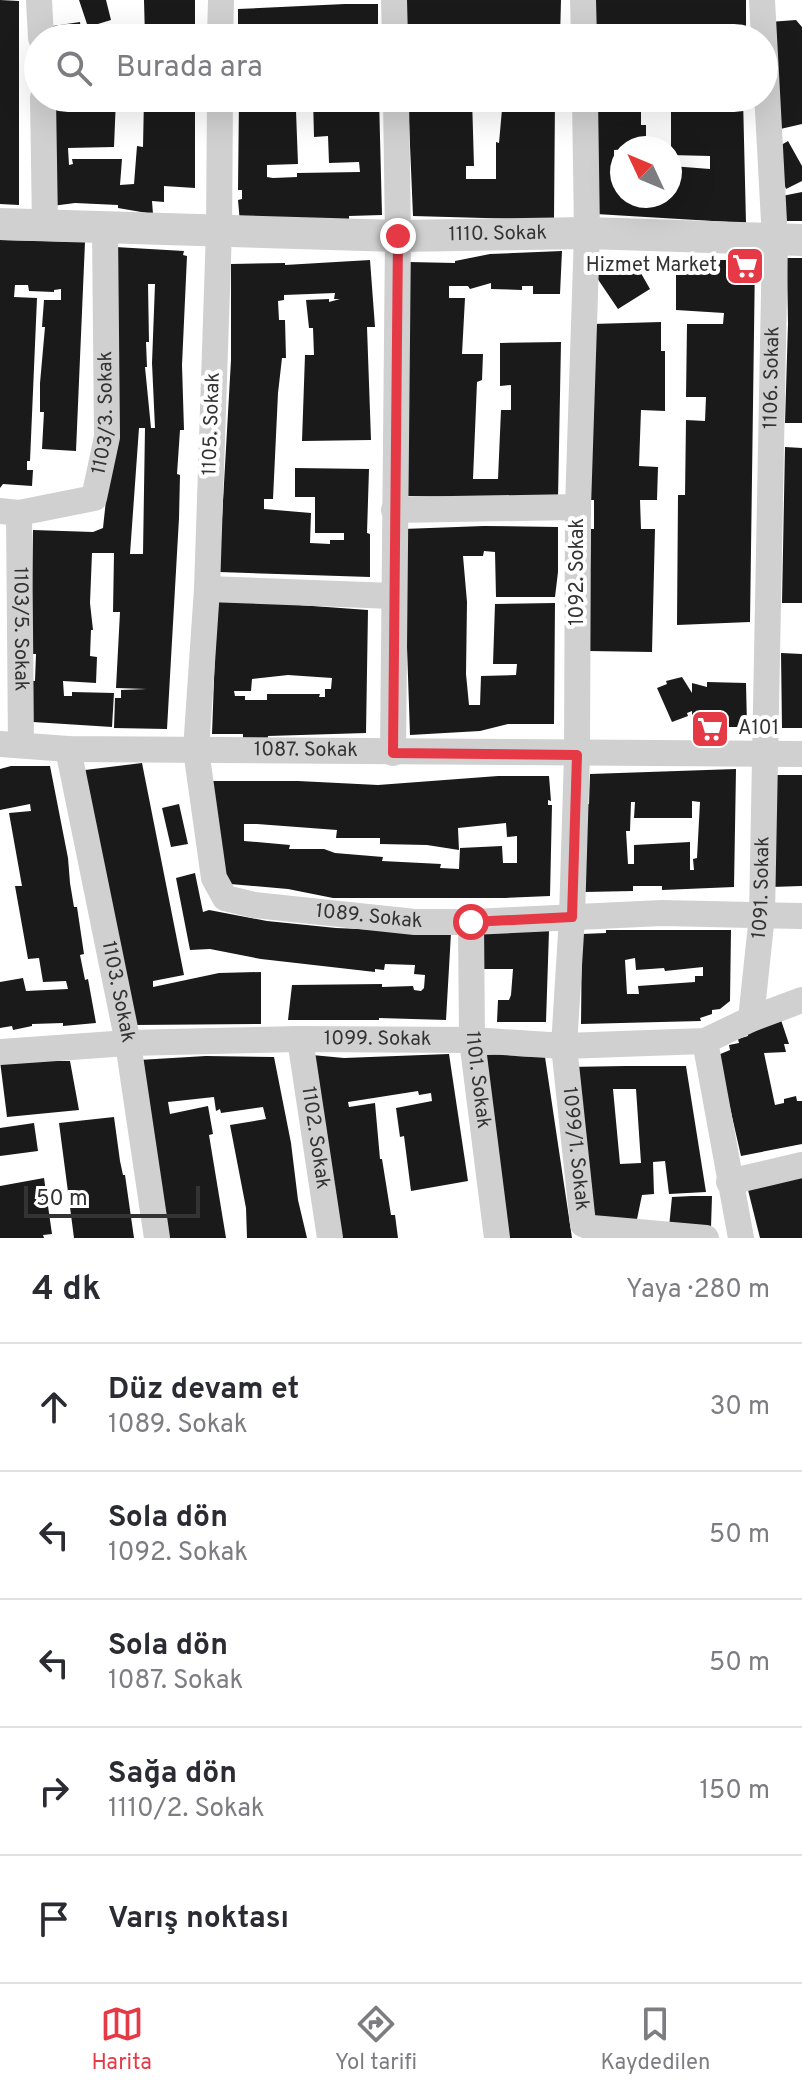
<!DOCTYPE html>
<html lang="tr">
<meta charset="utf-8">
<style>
body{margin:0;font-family:Overpass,sans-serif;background:#f7f7f7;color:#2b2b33}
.compass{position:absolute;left:610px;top:136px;width:72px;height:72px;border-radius:50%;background:#fff;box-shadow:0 8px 32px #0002;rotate:314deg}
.scale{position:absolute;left:24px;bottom:20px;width:176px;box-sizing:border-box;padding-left:8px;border:4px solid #333;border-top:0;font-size:22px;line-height:28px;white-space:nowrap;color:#333;-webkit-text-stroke:6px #fff;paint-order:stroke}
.stop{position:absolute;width:24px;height:24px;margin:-18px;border:6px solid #e63946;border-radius:50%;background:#fff}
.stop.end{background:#e63946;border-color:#fff;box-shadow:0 2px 8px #0008}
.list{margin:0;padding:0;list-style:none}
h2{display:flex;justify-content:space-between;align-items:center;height:104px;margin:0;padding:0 32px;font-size:34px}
h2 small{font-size:26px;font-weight:400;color:#7c7c81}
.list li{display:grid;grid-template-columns:52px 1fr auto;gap:24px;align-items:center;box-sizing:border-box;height:128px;padding:0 32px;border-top:2px solid #e1e1e2}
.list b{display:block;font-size:30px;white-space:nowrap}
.list p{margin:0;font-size:26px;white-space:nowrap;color:#7c7c81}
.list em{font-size:26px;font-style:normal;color:#7c7c81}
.icon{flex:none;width:44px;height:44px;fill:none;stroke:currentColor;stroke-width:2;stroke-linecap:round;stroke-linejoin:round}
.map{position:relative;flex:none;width:802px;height:1238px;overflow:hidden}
.search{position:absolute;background:#fff;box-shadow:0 8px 32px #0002;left:24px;right:24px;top:24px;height:88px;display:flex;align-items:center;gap:20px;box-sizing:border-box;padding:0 28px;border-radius:44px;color:#7c7c81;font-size:30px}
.sheet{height:744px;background:#fff}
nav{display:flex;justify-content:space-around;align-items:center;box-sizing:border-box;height:112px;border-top:2px solid #e1e1e2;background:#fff;font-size:22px;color:#7c7c81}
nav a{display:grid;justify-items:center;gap:4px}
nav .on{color:#e63946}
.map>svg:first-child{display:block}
</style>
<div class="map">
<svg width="802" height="1238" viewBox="0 0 802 1238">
<rect width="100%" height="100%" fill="#fff"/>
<path fill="#1a1a1a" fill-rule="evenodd" d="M0,0L19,1V205L0,204Z
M79,0H106L111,20L88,27Z
M144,0H195V38H145Z
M403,0H561L560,38H526L527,31L492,30V32L443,34L444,38H406Z
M594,0H746V38H722V35L714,34L594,38Z
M345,4H378V38H238V9Z
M796,20L802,27V124L776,130L769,22Z
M80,22L82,38H54L53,26Z
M50,98H116L114,147L68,148L69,165L73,164L72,159H122L120,185L134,184L137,146L143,147L144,98H195V188L164,186V202L152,201L153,214L118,208V205L75,203L52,206Z
M239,98H293V111H296L298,164L267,165V177L273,178L297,177V173L360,172L359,162L329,163L328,136L314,137L313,98H379L382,215L349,216V220L240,223L238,200L242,199V190H238Z
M408,98H472L474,166H466V179H496V142L499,143L503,98H555L554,220L413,216Z
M596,98H641V125H646V148L614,150V158L621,157L622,162V196H670L671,166L710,169V156L671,155V98H743L746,223L596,214Z
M788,141L802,166V181L786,189L771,151Z
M802,192V221H777V197Z
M0,240L85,242L76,451L42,449L44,412H40V383L45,327H42L44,300H61V289L54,290V292L29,291L28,285H15L14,297L37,298L30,461H27V470H33L32,486L3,484L0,488Z
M115,247L184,251L183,255L187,256L182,365L184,430H180L177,474L180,475L179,518L167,729L114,728L115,698H121V690L147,689L116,688L120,612H113L114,553H92L90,603L93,630H91L90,656L97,657L96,683L63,681L64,696H72V692L114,693L112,727L33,722L32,681H35L36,654H31L33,530L93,532L103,528L109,472ZM148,284H155L152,363L155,428H151L145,367H147L146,342H149ZM139,428H145L143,554H130Z
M562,251L560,294H533V286H522V290L491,289V283L470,289L468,286H449V298H465L462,354H483L482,380L477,382L473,479H498L501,410H511V385L500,386V343L561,342L558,498L403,496L409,355V262L455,263V261L490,254Z
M676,257L711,260H755L750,622L677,625L678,495H685L686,420L705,421L706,397H686L687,324H723L724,313L676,310Z
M787,258H802V423H785L788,324Z
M370,260L375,327H367L371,440L302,441L305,355H314L313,328H309L306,300L329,299V302L340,299H334L335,293L284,295V300L278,301L279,320H285L286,358H282L278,393L273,499H264V509L311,513L310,543L330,544V540H344V533H315V497H295V468L369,469L367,533L370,534V577L219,572L231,360V264L285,263V265Z
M634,261L650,289L618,309L595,275L615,263L620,270Z
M661,322V351H665V411L641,410L639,466L658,467L657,500H640L641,529H655L652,652L588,651L591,529H594V500H590L592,324Z
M785,447L802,448V603H782Z
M484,526L558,527V572L555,597H496L495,552L484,551L483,556H463L467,602L466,674L469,705H480L481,676L516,675L517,664H493L495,604L555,603L554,724H508L480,731L410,735L403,529Z
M217,599L368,610L366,733L268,736L267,744H243V734H212ZM288,675L332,678L331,689H325V697H319L320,694H267V700H245V696H235L234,691H251L252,679Z
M781,653L802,654V728H782Z
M682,677L692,693V683L707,687V682L746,683L747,727H692V711L687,713L688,716L672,722L657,688L667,684L666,681Z
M142,763L184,975L153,981V987L219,973L261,972V1024L132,1025L85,770Z
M11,766H50L68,858L70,883L74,907H77L84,954L80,955L85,980L88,979L96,1023L63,1026V1023L32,1024V1026L13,1030L12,1026L0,1028V982L23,978L26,991L68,989L66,981L43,982L39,958L28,959L15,886H22L9,813L31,811L30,804L0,810V769Z
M736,769L734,887L662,890V886H633V891L584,892V804H589L590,774ZM692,801L700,802L697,858L693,859L694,870H690V842L634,845V864H628L626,831H630L631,802H635L634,818H692Z
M768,775H802V886L771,887Z
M498,776H549L551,801L548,800V805H552L550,896L505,898H333L288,889L219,883L204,781H298L378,785ZM506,823L507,837L517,836V863H503L502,846L460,848L459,869L440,868L441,864L382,861L383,857L335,853L324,849H289L290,845L244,841V824H257L337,830L336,838H380V844L427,845L459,850L458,828Z
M179,804L188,844L171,847L162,808Z
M195,873L203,912L209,910L267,921L336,928L451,933L446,1020L379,1018V1020H288L292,985L382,984V987L413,986L414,990L421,991L424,988L425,975L414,974L415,965L385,964L384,970L375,969V972L261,959L210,949L190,950L176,878Z
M475,929L549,931L546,1022H497L498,1000H509L511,995L513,969H479Z
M606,930H731L730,1001L720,1009L712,1010V1014L700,1018L701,1021L581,1024L582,934L606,933ZM635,958L636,970L664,968L665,971L703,967V976H695V982L638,986L639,994H627L625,960Z
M781,1020L789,1044H784L786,1052L764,1053L775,1105L784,1103V1099L796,1096L797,1101H802V1144L741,1156L718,1055L730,1050L729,1045L739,1043L738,1039L748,1036L747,1033Z
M449,1054L468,1181L411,1191L404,1136L400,1137L396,1108L432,1101L431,1093L419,1095L418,1091L348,1102L349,1107L375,1103L380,1159H382L391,1215H395L398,1238H338L312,1055L344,1058Z
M515,1054V1056L545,1057L572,1238H507L480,1055Z
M206,1056L274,1057L291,1143L298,1200L307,1238H247L246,1208L230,1125L266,1119L263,1107L221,1113L220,1109L216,1111L214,1097L168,1102L170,1114L208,1106L213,1134L209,1135L226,1238H167L139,1060Z
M0,1061H70L79,1110L7,1117Z
M625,1066H686L706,1192L669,1194L665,1161L653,1162L654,1194L642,1195L636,1224L589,1221L568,1067ZM613,1089H636L641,1163L620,1164Z
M114,1117L120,1161L123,1175H125L134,1238H74L59,1123Z
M34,1123L38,1151L0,1156V1128Z
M802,1173V1238H760L747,1186Z
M44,1178L52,1234L43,1235L44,1238H0V1186Z
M692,1196H712L711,1227H669L672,1197Z"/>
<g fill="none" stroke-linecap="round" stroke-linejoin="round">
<g stroke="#d0d0d0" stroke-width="26">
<path d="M39,0L41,38"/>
<path d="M394,0L395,38"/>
<path d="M583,0L584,38"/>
<path d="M220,38L221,0"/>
<path d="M43,98L45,225"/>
<path id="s1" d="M220,98L219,230L207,589L196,750L214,878L225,898L254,905L415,922H471L662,913L802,916"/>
<path id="s2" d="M585,98L587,233L578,507L577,755L572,917L564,1046L583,1224L592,1228L706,1238"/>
<path d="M394,510L578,507"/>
<path id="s3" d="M0,511L19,513L94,498L107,437L105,229"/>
<path id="s4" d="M19,513L21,745"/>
<path d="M207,589L393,596"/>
<path id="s5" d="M0,744L68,749L802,754"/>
<path id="s6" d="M68,749L128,1043L157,1238"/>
<path d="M393,753L398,236L396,98"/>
<path id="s7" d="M471,922L472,1040L497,1238"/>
<path id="s8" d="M751,1019L762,915L775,240L762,0"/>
<path id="s9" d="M300,1039L330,1238"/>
<path d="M705,1041L741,1238"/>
<path id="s10" d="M0,1052L128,1043L300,1039L472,1040L564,1046L705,1041L751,1019L802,1000"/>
<path d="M729,1182L802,1165"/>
</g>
<path stroke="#d0d0d0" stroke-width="32" id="s11" d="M0,224L398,236L587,233L802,240"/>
</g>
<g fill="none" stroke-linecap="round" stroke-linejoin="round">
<path stroke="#e63946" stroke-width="10" d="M398,236L393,753L577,755L572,917L471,922"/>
</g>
<defs>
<g id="supermarket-square" transform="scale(2)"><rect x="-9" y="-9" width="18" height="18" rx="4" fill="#e63946" stroke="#fff"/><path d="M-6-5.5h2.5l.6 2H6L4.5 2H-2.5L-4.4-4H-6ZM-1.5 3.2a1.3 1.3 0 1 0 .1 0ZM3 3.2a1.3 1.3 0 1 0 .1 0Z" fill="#fff"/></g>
</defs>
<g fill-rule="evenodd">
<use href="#supermarket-square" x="745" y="266"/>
<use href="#supermarket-square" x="710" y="729"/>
</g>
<g text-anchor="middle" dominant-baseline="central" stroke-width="8" stroke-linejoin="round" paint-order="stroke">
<g font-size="20" fill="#333" stroke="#fff">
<text stroke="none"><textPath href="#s11" startOffset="498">1110. Sokak</textPath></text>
<text stroke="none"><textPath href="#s8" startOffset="642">1106. Sokak</textPath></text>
<text stroke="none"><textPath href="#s3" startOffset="182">1103/3. Sokak</textPath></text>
<text transform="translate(212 424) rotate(-88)">1105. Sokak</text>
<text transform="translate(578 572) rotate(-90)">1092. Sokak</text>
<text stroke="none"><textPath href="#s4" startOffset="116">1103/5. Sokak</textPath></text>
<text stroke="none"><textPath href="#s5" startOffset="306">1087. Sokak</textPath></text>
<text stroke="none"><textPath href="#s8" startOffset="132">1091. Sokak</textPath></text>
<text stroke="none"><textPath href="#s1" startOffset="950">1089. Sokak</textPath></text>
<text stroke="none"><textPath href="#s6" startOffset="248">1103. Sokak</textPath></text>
<text stroke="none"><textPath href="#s10" startOffset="378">1099. Sokak</textPath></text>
<text stroke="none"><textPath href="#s7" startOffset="158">1101. Sokak</textPath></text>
<text stroke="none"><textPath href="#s9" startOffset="100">1102. Sokak</textPath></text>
<text stroke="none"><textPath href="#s2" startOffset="1052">1099/1. Sokak</textPath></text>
</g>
<g font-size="20" fill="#333" stroke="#fff" text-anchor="end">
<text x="717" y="266">Hizmet Market</text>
<text x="738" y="729" text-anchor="start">A101</text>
</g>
</g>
</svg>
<svg class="compass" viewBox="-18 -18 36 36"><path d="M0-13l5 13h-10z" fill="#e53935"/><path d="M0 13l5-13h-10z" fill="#7c7c81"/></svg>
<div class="scale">50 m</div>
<div class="stop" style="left:471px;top:922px"></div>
<div class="stop end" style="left:398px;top:236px"></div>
<div class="search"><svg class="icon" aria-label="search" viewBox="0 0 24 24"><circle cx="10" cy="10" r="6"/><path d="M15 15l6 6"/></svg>Burada ara</div>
</div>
<section class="sheet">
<h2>4 dk<small>Yaya · 280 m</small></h2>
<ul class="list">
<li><svg class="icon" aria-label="ahead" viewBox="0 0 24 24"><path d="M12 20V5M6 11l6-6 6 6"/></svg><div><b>Düz devam et</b><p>1089. Sokak</p></div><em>30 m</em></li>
<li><svg class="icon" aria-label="left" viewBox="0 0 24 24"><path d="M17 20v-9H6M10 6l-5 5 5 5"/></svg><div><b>Sola dön</b><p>1092. Sokak</p></div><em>50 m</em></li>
<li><svg class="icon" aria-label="left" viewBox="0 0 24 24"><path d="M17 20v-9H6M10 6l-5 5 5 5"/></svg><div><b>Sola dön</b><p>1087. Sokak</p></div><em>50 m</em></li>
<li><svg class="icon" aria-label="right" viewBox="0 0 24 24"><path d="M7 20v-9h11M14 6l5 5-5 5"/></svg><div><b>Sağa dön</b><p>1110/2. Sokak</p></div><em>150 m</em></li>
<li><svg class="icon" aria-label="arrive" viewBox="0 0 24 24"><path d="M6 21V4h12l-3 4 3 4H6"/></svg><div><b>Varış noktası</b></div></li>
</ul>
</section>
<nav>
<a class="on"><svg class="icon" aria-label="map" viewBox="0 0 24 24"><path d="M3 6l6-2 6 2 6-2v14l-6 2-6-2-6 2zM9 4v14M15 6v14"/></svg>Harita</a>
<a><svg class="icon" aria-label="directions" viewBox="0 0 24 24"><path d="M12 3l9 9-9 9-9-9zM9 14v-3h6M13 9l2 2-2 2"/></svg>Yol tarifi</a>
<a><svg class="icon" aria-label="saved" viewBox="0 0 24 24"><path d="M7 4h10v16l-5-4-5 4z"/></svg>Kaydedilen</a>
</nav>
